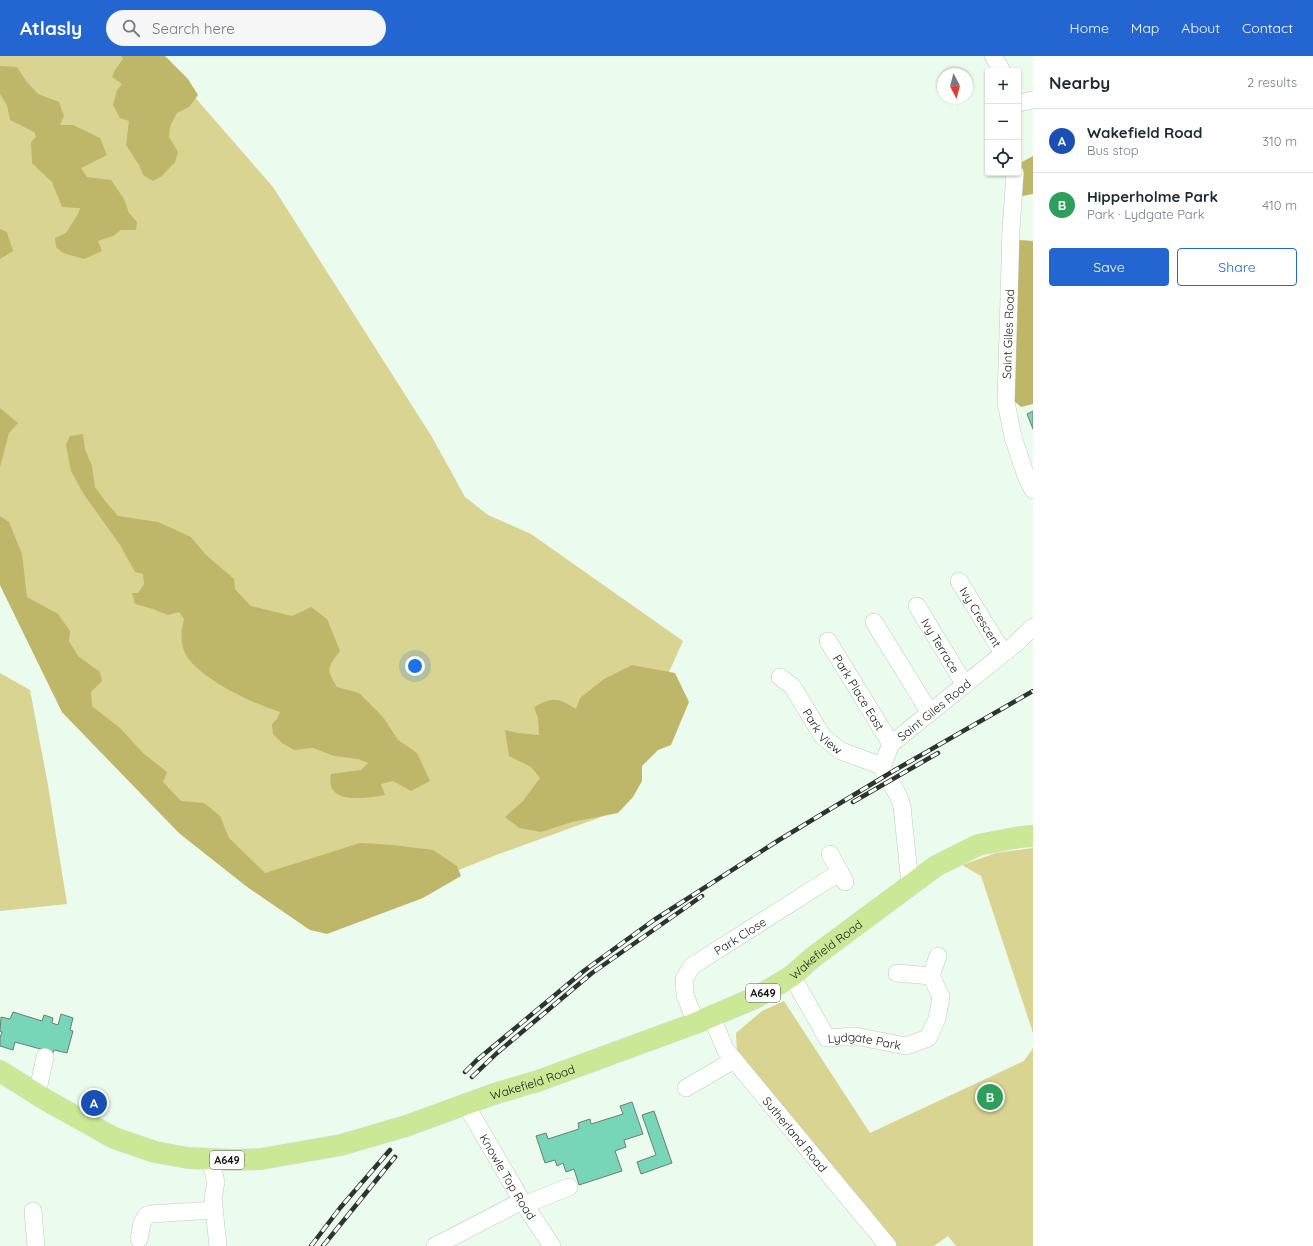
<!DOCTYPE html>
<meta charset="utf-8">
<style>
body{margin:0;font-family:Quicksand,sans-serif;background:#f6f6f7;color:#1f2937}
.controls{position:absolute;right:12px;top:12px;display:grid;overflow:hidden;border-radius:4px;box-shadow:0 1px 3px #0004}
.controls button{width:36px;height:36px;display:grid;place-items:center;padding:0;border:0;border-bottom:1px solid #e0e1e3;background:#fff;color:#1f2937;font:20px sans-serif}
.compass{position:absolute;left:937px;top:12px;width:36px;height:36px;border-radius:50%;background:#fff;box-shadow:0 1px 3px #0004;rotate:173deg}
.you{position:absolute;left:415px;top:610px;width:14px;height:14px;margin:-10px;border:3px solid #fff;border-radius:50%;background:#1a73e8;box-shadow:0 0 0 6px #1a73e833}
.badge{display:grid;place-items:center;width:26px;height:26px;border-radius:50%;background:#2365d1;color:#fff;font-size:13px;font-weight:700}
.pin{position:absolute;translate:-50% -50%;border:2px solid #fff;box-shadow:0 1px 4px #0006}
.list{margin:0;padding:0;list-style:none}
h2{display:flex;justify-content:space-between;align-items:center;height:52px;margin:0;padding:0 16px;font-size:17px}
h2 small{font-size:13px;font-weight:400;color:#747a83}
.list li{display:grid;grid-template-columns:26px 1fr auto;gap:12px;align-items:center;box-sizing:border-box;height:64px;padding:0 16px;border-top:1px solid #e0e1e3}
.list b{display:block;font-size:15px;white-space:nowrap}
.list p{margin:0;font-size:13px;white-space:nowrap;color:#747a83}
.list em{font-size:13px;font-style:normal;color:#747a83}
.actions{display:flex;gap:8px;padding:12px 16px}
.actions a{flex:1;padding:9px 0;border:1px solid #2365d1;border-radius:4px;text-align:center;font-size:14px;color:#2365d1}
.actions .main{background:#2365d1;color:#fff}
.icon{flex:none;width:22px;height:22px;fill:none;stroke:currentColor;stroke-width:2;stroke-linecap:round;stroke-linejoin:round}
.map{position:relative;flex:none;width:1033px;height:1190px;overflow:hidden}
header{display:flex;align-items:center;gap:24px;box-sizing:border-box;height:56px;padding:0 20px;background:#2365d1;color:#fff}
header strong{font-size:19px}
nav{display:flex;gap:22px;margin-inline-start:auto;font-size:14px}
.search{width:280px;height:36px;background:#f6f6f7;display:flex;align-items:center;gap:10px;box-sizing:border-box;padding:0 14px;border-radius:22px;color:#747a83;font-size:15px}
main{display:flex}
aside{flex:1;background:#fff}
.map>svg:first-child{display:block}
</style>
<header>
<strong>Atlasly</strong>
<div class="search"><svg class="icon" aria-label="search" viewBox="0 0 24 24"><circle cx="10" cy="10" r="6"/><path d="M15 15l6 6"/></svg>Search here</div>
<nav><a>Home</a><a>Map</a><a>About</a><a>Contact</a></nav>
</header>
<main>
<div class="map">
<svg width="1033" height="1190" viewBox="0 0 1033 1190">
<rect width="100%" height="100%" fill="#ebfbed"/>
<path fill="#d9d491" d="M0,0H159L273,131L432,381L465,441L488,459L531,478L683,585L604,760L496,799L310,874L246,830L179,777L62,656L0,529Z
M0,617L30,634L48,729L67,848L0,855Z
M1033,792V977L981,820L962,809L996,797Z
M784,945L870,1077L1024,1005L1033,992V1190H956L948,1180L934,1190H897L737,995L736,977L762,955Z"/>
<path fill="#beb769" d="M121,0H165L188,23L198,39L189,51L177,57L170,70L169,81L178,96L175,106L162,120L153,125L143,119L139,109L126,89L129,65L120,62L113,49L117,34L122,28L112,21L115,14L123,3Z
M0,10L17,11L26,25L38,38L59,46L64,60L60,69H73L100,82L107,99L81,112L87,121L111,124L124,143L129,157L137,166L136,174H121L113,180L98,185L102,195L84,203L63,197L56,191L55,182L66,177L78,158L80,152L62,151L52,126L32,107L31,86L36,81L34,76L10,64L7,49L0,38Z
M1033,100V138L1022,140V106Z
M0,173L7,176L13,195L0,203Z
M1019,184L1033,185V348L1021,351L1011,342Z
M0,352L18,367L9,377L0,411Z
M83,378L85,393L92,410L95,431L105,445L118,460L158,466L191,481L205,498L234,523L235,533L251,550L292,560L311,551L327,563L340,595C327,612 326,613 337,631L359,637L383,661L398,684L417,697L430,725L411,735L393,725L381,728L385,739C367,742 324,750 331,718L361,714L368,707L358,703L334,700L313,692L294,694L282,687L273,678L272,668L277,663L280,656C254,648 197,622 185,597C180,585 181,575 184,563L179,556L168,559L153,553L135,548L132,537H138L144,528L143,518L135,516L120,489L83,437L71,415L66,389L70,380Z
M0,460L9,466L22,498L27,541L58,558L70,575L69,585L78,600L100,616L102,625L91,636L92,650L120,672L143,697L167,716L163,726L181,745L204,747L220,760L229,782L265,817L360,787L393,789L433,794L457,810L461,820L423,842L327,878L310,874L246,830L179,777L62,656L0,529Z
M632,609L675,617L689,646L671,689L658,694L642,710V725L633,741L618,757L572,766L541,776L519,772L505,761L523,745L540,722L531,711L509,700L505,674L518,677L539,679L538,662L534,651C554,641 557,641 576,653L580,642L604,623Z"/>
<path fill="#78d6b8" stroke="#6a7e76" d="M1033,355V373L1027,358Z
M13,956L42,965L44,959L53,962L52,967L58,969L61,958L73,962L70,974L73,975L67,997L54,994L52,999L44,994L15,986L13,994L0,990V982L2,976L0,975L1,961L10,963Z
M632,1046L643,1078L624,1084L626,1091L615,1095L622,1115L579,1129L574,1113L566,1116L563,1107L557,1110L555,1104L545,1107L536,1080L546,1077L548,1083L579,1073L578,1067L590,1063L591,1068L623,1058L620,1050Z
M654,1055L672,1107L641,1118L637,1106L656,1099L642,1059Z"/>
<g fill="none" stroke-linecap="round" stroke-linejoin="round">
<g stroke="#bcccbe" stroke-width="18">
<g id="minor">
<path d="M993,0L1002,15"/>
<path d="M1018,47L1033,44"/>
<path d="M1015,117L1011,173L1006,346L1013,381L1026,420L1033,434"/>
<path id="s1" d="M959,525L1003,597"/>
<path id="s2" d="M917,550L965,629"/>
<path d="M874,566L930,657"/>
<path id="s3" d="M828,585L891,688"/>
<path id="s4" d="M780,621L792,630L823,681L841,695L882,710"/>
<path d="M830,798L840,816"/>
<path id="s5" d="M910,828L902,750L898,739L884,716L882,710L891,688L1014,589L1033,571"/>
<path d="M897,917L931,920"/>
<path id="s6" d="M792,920L827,982L855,980L906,990L928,982L937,963L941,941L931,920L938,900"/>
<path id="s7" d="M712,961L725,993L888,1190"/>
<path id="s8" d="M696,967L685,939L684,923L692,910L840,816L845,826"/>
<path d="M686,1032L734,1004"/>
<path d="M37,1038L45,1001"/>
<path id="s9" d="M466,1049L522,1145L552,1190"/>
<path d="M210,1103L216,1126L213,1142L218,1190"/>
<path d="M524,1149L569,1131"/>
<path d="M33,1155L36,1190"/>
<path d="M139,1183L142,1167L146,1160L151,1158L214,1154"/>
<path d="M435,1190L522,1145"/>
</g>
</g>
<g stroke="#dadada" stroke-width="22">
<g id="major">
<path id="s10" d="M0,1015L46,1044L114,1082L155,1096L188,1102L233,1104L261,1103L341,1089L406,1070L494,1038L538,1025L696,967L755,942L792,920L812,902L936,810L978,789L1020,781L1033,780"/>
</g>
</g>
<use href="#minor" stroke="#fff" stroke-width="17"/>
<use href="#major" stroke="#cbe896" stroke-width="21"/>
<g stroke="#2d332d" stroke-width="4.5">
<path id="rail" d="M853,746L938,697
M465,1016L477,1004L585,914L654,864L779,784L895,714L1033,635
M472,1021L497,997L592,917L702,840
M311,1190L340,1152L390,1094
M323,1190L395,1101"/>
</g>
<use href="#rail" stroke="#fff" stroke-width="3" stroke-dasharray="9" stroke-linecap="butt"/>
</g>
<g text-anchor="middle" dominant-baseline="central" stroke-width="4" stroke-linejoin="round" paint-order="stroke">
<g fill="#fff" stroke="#5b5f5b" stroke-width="1">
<rect x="746" y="928" width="34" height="18" rx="3"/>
<rect x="210" y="1095" width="34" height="18" rx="3"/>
</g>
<g font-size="11" font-weight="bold" fill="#151a15">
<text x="763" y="937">A649</text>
<text x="227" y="1104">A649</text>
</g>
<g font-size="12" fill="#151a15" stroke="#fff">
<text transform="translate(1008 278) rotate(-88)">Saint Giles Road</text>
<text stroke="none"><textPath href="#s1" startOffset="42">Ivy Crescent</textPath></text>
<text stroke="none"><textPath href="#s2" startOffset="46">Ivy Terrace</textPath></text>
<text stroke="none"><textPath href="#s3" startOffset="60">Park Place East</textPath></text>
<text stroke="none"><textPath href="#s5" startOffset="202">Saint Giles Road</textPath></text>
<text stroke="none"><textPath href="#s4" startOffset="70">Park View</textPath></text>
<text stroke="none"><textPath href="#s8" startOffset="118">Park Close</textPath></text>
<text stroke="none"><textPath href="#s10" startOffset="889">Wakefield Road</textPath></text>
<text stroke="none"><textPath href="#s6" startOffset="109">Lydgate Park</textPath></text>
<text stroke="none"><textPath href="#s10" startOffset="565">Wakefield Road</textPath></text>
<text stroke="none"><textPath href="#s7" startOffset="145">Sutherland Road</textPath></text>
<text stroke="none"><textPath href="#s9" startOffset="83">Knowle Top Road</textPath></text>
</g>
</g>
</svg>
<div class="controls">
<button>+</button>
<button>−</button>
<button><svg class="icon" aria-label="locate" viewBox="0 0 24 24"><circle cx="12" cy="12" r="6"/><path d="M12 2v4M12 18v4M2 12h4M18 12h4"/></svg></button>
</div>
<svg class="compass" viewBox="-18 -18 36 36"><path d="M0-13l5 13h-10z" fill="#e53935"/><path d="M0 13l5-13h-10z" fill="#747a83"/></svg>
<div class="you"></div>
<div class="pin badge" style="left:94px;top:1047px;background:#1a4fb4">A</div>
<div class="pin badge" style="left:990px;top:1041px;background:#2e9e5b">B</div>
</div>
<aside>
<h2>Nearby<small>2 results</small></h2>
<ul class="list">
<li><span class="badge" style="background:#1a4fb4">A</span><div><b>Wakefield Road</b><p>Bus stop</p></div><em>310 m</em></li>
<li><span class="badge" style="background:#2e9e5b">B</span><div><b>Hipperholme Park</b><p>Park · Lydgate Park</p></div><em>410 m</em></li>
</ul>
<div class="actions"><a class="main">Save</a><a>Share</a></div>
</aside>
</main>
